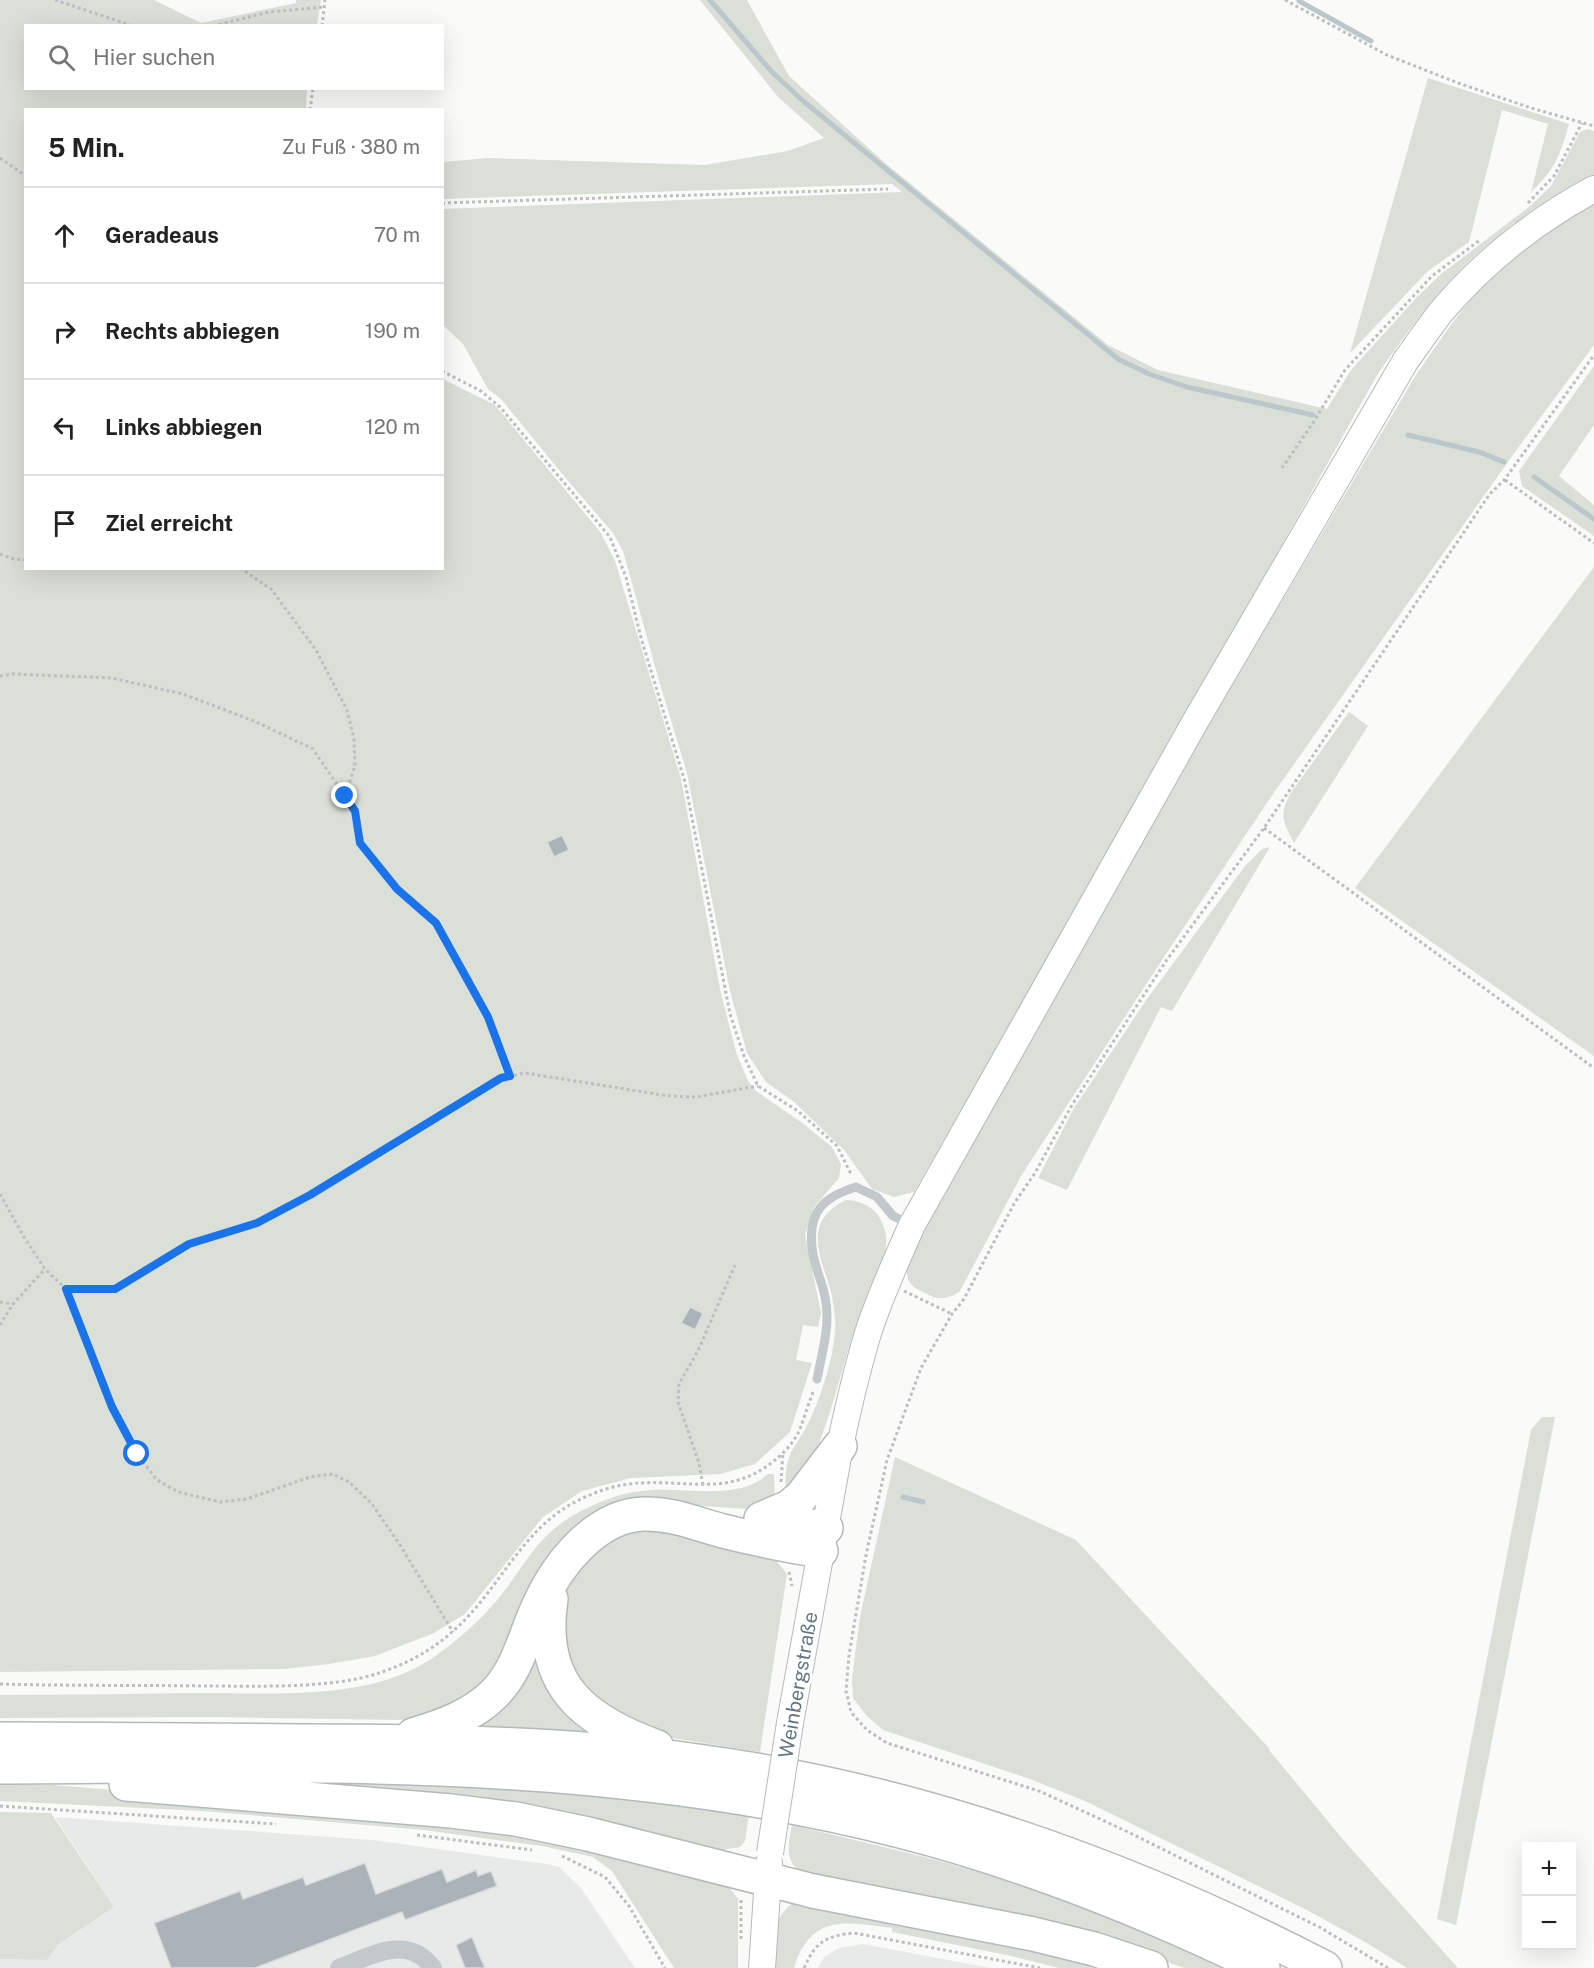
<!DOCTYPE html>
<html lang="de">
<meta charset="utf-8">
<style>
body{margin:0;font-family:"Public Sans",sans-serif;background:#f2f2f2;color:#222}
.controls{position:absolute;right:18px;bottom:18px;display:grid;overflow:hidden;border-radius:0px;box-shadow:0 6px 24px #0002}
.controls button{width:54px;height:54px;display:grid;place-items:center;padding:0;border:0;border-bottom:2px solid #e0e0e0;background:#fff;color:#222;font:30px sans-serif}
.stop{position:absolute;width:18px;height:18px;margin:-14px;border:4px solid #1a73e8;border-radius:50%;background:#fff}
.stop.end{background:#1a73e8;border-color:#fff;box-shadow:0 2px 6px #0008}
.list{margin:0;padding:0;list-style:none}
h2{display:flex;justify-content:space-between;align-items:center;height:78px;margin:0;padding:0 24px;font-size:26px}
h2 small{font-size:20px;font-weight:400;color:#767676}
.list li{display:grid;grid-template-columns:39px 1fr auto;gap:18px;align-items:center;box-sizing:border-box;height:96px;padding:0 24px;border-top:2px solid #e0e0e0}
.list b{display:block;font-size:22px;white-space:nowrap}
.list em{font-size:20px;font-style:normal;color:#767676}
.icon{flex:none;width:33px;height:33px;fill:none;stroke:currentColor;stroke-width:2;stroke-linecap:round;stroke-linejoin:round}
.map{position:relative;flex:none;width:1594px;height:1968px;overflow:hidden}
.search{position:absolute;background:#fff;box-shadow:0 6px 24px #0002;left:24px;top:24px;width:420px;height:66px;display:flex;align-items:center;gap:15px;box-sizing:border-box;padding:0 21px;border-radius:0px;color:#767676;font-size:22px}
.panel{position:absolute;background:#fff;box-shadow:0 6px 24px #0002;left:24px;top:108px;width:420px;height:462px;border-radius:0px}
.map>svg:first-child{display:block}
</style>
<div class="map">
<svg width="1594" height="1968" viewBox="0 0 1594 1968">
<rect width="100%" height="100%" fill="#fafaf8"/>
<path fill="#e8e9e9" d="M55,1817L372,1840L547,1864L559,1867L581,1888L635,1968H0V1959L47,1960L59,1944L114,1907Z
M863,1944L991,1968H992H818L824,1957L839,1948Z"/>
<path fill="#dadfd7" d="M0,0H154L201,23L296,3V0H321L317,25L26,26V88L307,89L306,109L26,110V568H442L443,379L495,405L601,533L615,561L681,779L720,989L736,1052L748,1081L756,1091L801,1122L832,1147L841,1164L839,1178L814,1207L805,1234L821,1313L818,1327L803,1325L796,1360L812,1363L790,1432L755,1464L721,1474L631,1478L582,1491L543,1517L465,1614L434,1633L375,1656L329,1664L285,1669L0,1672Z
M700,0H747L789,76L885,163L1108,345L1158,370L1327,409L1351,370L1417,297L1441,274L1529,207L1551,186L1580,132L1588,129L1594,131V178L1521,222L1514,223C1498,237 1480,250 1465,265C1431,299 1403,337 1376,377L1113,846L914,1192L894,1197L872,1189L844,1150L793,1101L766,1082L747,1053L730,991L687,773L660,684L623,551L613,533L563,475L502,400L488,389L463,344L443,325L442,209L902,192L892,184L443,199V162L488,158L705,165L788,151L824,138L778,97Z
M1428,78L1569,124C1561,154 1554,171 1531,192L1548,124L1502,110L1469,242L1428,271L1350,353Z
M1594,204V345L1515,452L1275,791L1166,954L1021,1176L960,1291C951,1298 940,1301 929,1295C924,1292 917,1290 913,1286C895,1271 922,1230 929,1212L1229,690L1416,375C1438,344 1459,310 1486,283C1516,251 1555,223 1594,204Z
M1594,366V425L1559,476L1594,505V536L1522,486L1519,471Z
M1594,567V1056L1355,888Z
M1349,712L1368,726L1294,843C1283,822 1279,815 1290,794Z
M1270,847L1172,1011L1161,1007L1067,1190L1038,1178L1074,1108L1147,999L1245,866L1262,849Z
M846,1200C865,1201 880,1210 885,1231C891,1253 875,1276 867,1296C848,1341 839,1389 822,1435C819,1444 816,1456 811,1465C805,1474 793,1483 785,1490C786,1480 785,1468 789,1458C791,1450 802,1435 807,1426C820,1399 832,1364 835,1333C836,1319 834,1306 831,1292C821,1256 801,1222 846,1200Z
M1542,1417H1555L1456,1925L1437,1919L1531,1430Z
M895,1457L1076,1540L1269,1748V1750L1346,1843L1458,1968H1407L1365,1942L1307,1910L1085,1801L1030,1779L883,1730L866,1715L853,1698L852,1678L860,1617Z
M768,1474H774L775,1506L760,1510L649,1502L621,1507L484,1690L434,1717L401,1720L214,1717L0,1718V1695C64,1695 127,1694 191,1693C268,1692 369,1703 434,1657C455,1642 475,1625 492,1606C523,1571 535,1534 581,1511C599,1502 620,1493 641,1491C681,1485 737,1503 768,1474Z
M632,1526L767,1549L787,1574L760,1752L641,1733L619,1725L560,1663L555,1638L569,1571Z
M537,1638L592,1734L465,1725Z
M162,1780C238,1781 314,1781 390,1783C510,1788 630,1798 749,1814L745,1841L740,1847L727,1849L724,1852Z
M0,1785H54L425,1816L543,1830L719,1881L729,1887L738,1899V1968H674L612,1871L593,1857L542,1846L424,1830L203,1811L0,1801Z
M0,1812L51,1813L114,1907L59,1944L47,1960L0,1959Z
M792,1825C876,1845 961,1864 1044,1893C1104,1915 1163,1941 1221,1968H1184L1123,1946L803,1875C784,1860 788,1846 792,1825Z
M795,1901L1133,1968H1059L1011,1956L892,1932V1928C846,1922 811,1913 794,1968H774C775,1940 770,1919 795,1901Z"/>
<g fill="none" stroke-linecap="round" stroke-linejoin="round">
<path stroke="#bbc7cb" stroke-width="5" d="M710,0L771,71L803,101L1118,359L1149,374L1187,387L1313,415
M1299,1L1371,41
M1408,435L1479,452L1504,462
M1534,477L1594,519
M903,1497L923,1502"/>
</g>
<path fill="#aab3b9" stroke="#dcdcda" stroke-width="1.5" d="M562,835L569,850L554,857L547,842Z
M690,1307L703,1313L695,1330L681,1323Z
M365,1863L376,1894L442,1869L447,1882L476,1870L478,1876L491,1871L497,1886L405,1920L402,1912L255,1968H171L154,1923L240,1891L243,1899L303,1877L306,1885Z
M472,1937L478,1952L485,1968H465L456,1945Z"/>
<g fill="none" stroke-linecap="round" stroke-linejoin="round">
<g stroke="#b3babf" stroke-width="28">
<path id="secondary" d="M790,1723L840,1446C848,1408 857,1370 868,1333C880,1296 896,1261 912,1225L1195,722L1406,360C1418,344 1429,327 1441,312C1483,262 1537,220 1594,189
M762,1968L769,1863"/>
</g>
<g stroke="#b4b9bd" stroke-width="36">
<path id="highway" d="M761,1519L789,1507L801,1497L840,1446
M765,1519L826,1528
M551,1599C538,1685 583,1720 657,1747
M413,1735C442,1726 472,1716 494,1694C519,1669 524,1636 539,1605C557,1565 595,1516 643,1514C672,1513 696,1524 723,1531C755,1539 789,1546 821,1551
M0,1739C100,1739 201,1740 301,1741C433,1741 567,1743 698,1761C915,1790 1131,1867 1325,1968
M0,1767C218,1766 439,1759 656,1786C782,1801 910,1828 1029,1870C1110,1898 1187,1931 1263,1968
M126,1784L451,1811L516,1819L588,1834L813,1891L1033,1934L1094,1949L1151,1968"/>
</g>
<path stroke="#bbbfc2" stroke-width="3" stroke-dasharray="3 3" stroke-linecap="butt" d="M55,0L133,26
M1285,0L1387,55L1458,83L1531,108L1594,126
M213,26L269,12L324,7
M322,26L325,0
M310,110L313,88
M0,158L26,176
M442,203L888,189
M1528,203L1554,176L1582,123
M442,371L481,391L500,407L610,537L626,577L641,638L685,782L730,1014L744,1056L758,1086L798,1111L837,1146L851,1174
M1282,468L1313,423L1345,370L1432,276L1480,240
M1505,480L1594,543
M0,554L14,559L26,560
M240,568L271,589L316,650L347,710L354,739L355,766L345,796
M0,676L12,674L112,678L183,694L254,721L313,749L355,811L360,843L397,889L436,923L488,1017L509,1076
M1264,828L1594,1068
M0,1194L24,1237L45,1269L66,1289L112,1407L137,1454L157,1480L178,1492L220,1502L247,1499L310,1477L333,1474L349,1482L372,1504L400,1545L453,1632
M66,1289H115L189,1244L257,1223L310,1195L501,1078L525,1073L669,1096L696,1097L758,1086
M904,1291L952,1314
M0,1302L13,1304
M0,1325L13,1304L45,1269
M781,1482L783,1453
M703,1485L699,1463L678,1402L679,1384L698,1351L735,1265
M789,1572L792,1586
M0,1684C69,1686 138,1685 207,1686C257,1686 332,1689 379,1673C406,1664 431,1651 452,1632C503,1588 522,1522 590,1495C605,1488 624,1484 640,1483C692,1480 730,1497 775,1460C784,1453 794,1442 799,1431C804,1419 808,1405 813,1392
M0,1806L276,1824
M417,1835L532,1850
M562,1856L605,1877L629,1906L665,1968
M741,1939V1898
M804,1968C816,1941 826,1936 854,1933L1040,1968
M1388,1968L1321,1928L1126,1831L1039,1791L887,1743L867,1730L851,1712L846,1691L849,1655L866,1555L887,1460L921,1368L952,1314L964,1299L1015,1202L1035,1173L1072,1105L1166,961L1264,828L1489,495L1505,479L1594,355"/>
<path stroke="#c3c8cc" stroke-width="9" d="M817,1379C822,1353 831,1324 825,1297C822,1280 813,1264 812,1247C808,1211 824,1197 856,1187L877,1197L893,1216L910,1224"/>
<path stroke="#c3c8cc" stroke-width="18" d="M339,1968C371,1956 408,1933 433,1968"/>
<use href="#secondary" stroke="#fff" stroke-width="26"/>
<use href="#highway" stroke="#fff" stroke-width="33"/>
<g stroke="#b3babf" stroke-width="28" stroke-linecap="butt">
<path id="secondary-bridge" d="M770,1853L790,1723"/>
</g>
<use href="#secondary-bridge" stroke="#fff" stroke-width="26"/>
</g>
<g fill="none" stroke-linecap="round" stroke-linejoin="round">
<path stroke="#1a73e8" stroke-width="8" d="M137,1454L112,1407L66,1289H115L189,1244L257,1223L310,1195L501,1078L510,1076L488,1017L436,923L397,889L360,843L355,811L345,796"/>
</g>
<g text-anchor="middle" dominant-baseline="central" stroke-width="6" stroke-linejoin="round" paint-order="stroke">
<g font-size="20" fill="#657683" stroke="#fff">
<text transform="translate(798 1685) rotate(-80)">Weinbergstraße</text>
</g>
</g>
</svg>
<div class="controls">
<button>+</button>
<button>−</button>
</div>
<div class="stop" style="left:137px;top:1454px"></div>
<div class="stop end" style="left:345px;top:796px"></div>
<div class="search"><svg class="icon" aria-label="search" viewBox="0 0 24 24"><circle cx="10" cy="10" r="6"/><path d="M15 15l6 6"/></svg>Hier suchen</div>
<section class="panel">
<h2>5 Min.<small>Zu Fuß · 380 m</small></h2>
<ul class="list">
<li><svg class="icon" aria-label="ahead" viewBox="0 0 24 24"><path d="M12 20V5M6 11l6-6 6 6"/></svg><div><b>Geradeaus</b></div><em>70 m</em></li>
<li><svg class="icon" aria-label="right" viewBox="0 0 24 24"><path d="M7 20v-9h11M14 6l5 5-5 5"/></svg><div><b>Rechts abbiegen</b></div><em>190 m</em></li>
<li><svg class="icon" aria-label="left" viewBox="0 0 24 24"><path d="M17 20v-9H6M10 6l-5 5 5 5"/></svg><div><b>Links abbiegen</b></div><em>120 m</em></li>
<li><svg class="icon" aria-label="arrive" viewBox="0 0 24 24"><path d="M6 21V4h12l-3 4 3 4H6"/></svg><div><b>Ziel erreicht</b></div></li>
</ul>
</section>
</div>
